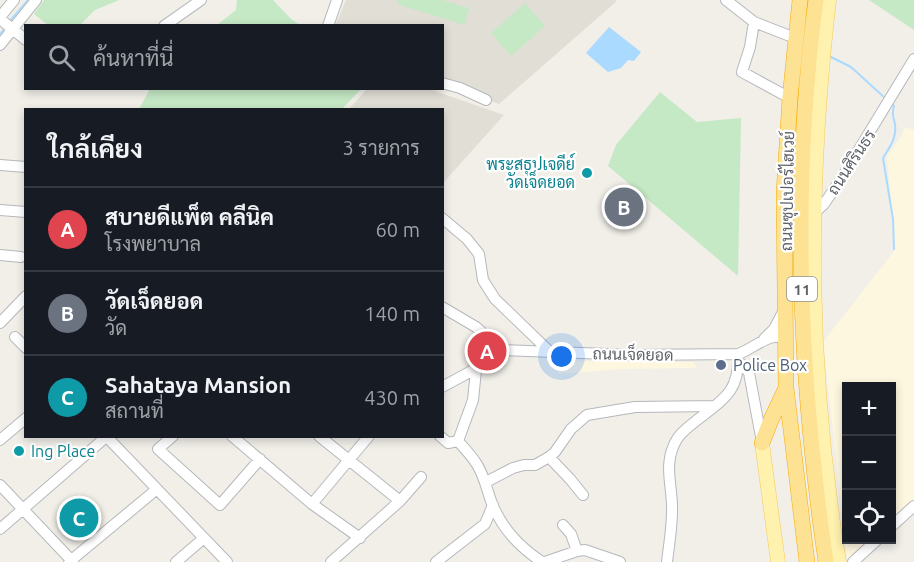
<!DOCTYPE html>
<html lang="th">
<meta charset="utf-8">
<style>
body{margin:0;font-family:Ubuntu,Sarabun,sans-serif;background:#242831;color:#f1f3f6}
.controls{position:absolute;right:18px;bottom:18px;display:grid;overflow:hidden;border-radius:0px;box-shadow:0 3px 9px #0003}
.controls button{width:54px;height:54px;display:grid;place-items:center;padding:0;border:0;border-bottom:2px solid #363941;background:#171b24;color:#f1f3f6;font:30px sans-serif}
.you{position:absolute;left:562px;top:357px;width:21px;height:21px;margin:-15px;border:4px solid #fff;border-radius:50%;background:#1a73e8;box-shadow:0 0 0 9px #1a73e833}
.badge{display:grid;place-items:center;width:39px;height:39px;border-radius:50%;background:#0b8043;color:#fff;font-size:20px;font-weight:700}
.pin{position:absolute;translate:-50% -50%;border:3px solid #fff;box-shadow:0 2px 6px #0006}
.list{margin:0;padding:0;list-style:none}
h2{display:flex;justify-content:space-between;align-items:center;height:78px;margin:0;padding:0 24px;font-size:26px}
h2 small{font-size:20px;font-weight:400;color:#9ea1a6}
.list li{display:grid;grid-template-columns:39px 1fr auto;gap:18px;align-items:center;box-sizing:border-box;height:84px;padding:0 24px;border-top:2px solid #363941}
.list b{display:block;font-size:22px;white-space:nowrap}
.list p{margin:0;font-size:20px;white-space:nowrap;color:#9ea1a6}
.list em{font-size:20px;font-style:normal;color:#9ea1a6}
.icon{flex:none;width:33px;height:33px;fill:none;stroke:currentColor;stroke-width:2;stroke-linecap:round;stroke-linejoin:round}
.map{position:relative;flex:none;width:914px;height:562px;overflow:hidden}
.search{position:absolute;background:#171b24;box-shadow:0 3px 9px #0003;left:24px;top:24px;width:420px;height:66px;display:flex;align-items:center;gap:15px;box-sizing:border-box;padding:0 21px;border-radius:0px;color:#9ea1a6;font-size:22px}
.panel{position:absolute;background:#171b24;box-shadow:0 3px 9px #0003;left:24px;top:108px;width:420px;height:330px;border-radius:0px}
.map>svg:first-child{display:block}
</style>
<div class="map">
<svg width="914" height="562" viewBox="0 0 914 562">
<rect width="100%" height="100%" fill="#f1efe8"/>
<path fill="#fef7e0" d="M905,127L914,130V499L892,519V386H846V540H869L847,560L823,342L895,250L887,156L902,135Z
M561,361L693,362L697,368L620,369L558,374Z"/>
<path fill="#e1ded6" d="M346,0H615L617,1L499,104L443,82L442,26H335Z
M429,89L504,115L443,183L442,110L349,109L367,89Z"/>
<path fill="#c5e8c5" d="M44,0H119L95,10L79,26L48,25L34,14Z
M237,0H273L291,19L300,25H217L236,10Z
M398,0H442L469,8L464,25L397,4Z
M869,0H914V30Z
M525,3L545,26L511,56L491,33Z
M150,89V88L361,89L342,109H139Z
M660,92L697,122L741,118L738,276L608,166L616,145Z"/>
<path fill="#aadaff" d="M609,27L641,52L634,61L628,60L621,68L608,72L586,53Z"/>
<g fill="none" stroke-linecap="round" stroke-linejoin="round">
<path stroke="#aadaff" stroke-width="2" d="M9,22L28,0
M0,34L6,27
M827,55L851,67L885,98
M891,103L894,106C891,115 894,117 895,125C897,138 889,148 883,158L893,219L894,249"/>
<g stroke="#b5b8bc" stroke-width="12">
<path id="minor" d="M726,0L754,22L795,38
M0,17L14,0
M0,19L26,40
M754,22L750,47L742,72L790,98
M164,26L201,0
M328,26L337,0
M0,45L36,0
M442,83L460,88L486,100
M0,165L26,167
M0,210L26,212
M813,214L824,204L841,179L914,59
M442,218L467,239L479,254L483,280L495,299L550,352
M0,255L21,257
M442,307L476,327L502,350L634,355L738,354C753,349 772,330 786,339
M0,323L26,296
M15,337L26,348
M764,339L774,329L784,310
M739,363L743,365L749,373L762,442
M476,370L473,400L458,441C464,448 471,455 476,463C485,476 487,492 493,506C504,531 520,547 542,562
M442,387L492,360L502,350
M106,436L227,562
M173,436L158,449L220,505L260,459
M232,436L312,504L360,538
M319,436L400,501
M440,436L448,443L458,441
M0,440L26,418
M549,457L570,479L583,495
M486,482L513,468L524,465H535L549,457L555,452L571,429L587,415L635,407L715,406
M0,485L73,562
M312,504L369,436
M563,525L571,534L577,551
M892,526L914,506
M0,529L106,437
M69,562L157,489
M176,562L204,538
M331,562L400,501L421,477
M436,562L485,524L493,505
M545,562L577,551L585,550L620,562
M667,562C669,545 672,528 672,511C673,486 662,464 677,439C682,431 690,426 697,420C724,399 740,391 738,354
M853,562L877,540"/>
</g>
<g stroke="#f2c960" stroke-width="15">
<path id="major" d="M829,0C807,191 808,372 839,562
M762,443L778,562"/>
</g>
<g stroke="#f9ab00" stroke-width="16">
<path id="highway" d="M800,0L790,98L784,193L786,388L807,562
M816,0C791,186 799,377 826,562
M762,443L771,420L786,388"/>
</g>
<use href="#minor" stroke="#fff" stroke-width="10"/>
<use href="#major" stroke="#fff2af" stroke-width="14"/>
<use href="#highway" stroke="#fde293" stroke-width="15"/>
</g>
<g fill="#0f9aa8" stroke="#fff" stroke-width="2">
<circle cx="587" cy="173" r="6"/>
<circle cx="19" cy="451" r="6"/>
</g>
<circle fill="#5c6f8a" stroke="#fff" stroke-width="2" cx="721" cy="365" r="6"/>
<g text-anchor="middle" dominant-baseline="central" stroke-width="4.5" stroke-linejoin="round" paint-order="stroke">
<rect fill="#fff" stroke="#8f9295" stroke-width="1.5" x="787" y="277" width="30" height="24" rx="4.5"/>
<g font-size="15" font-weight="bold" fill="#5f6368">
<text x="802" y="289">11</text>
</g>
<g font-size="16" fill="#5f6368" stroke="#fff">
<text transform="translate(851 162) rotate(-57)">ถนนศิรินธร</text>
<text transform="translate(787 191) rotate(-89)">ถนนซุปเปอร์ไฮเวย์</text>
<text transform="translate(633 354) rotate(1)">ถนนเจ็ดยอด</text>
</g>
<g font-size="16" fill="#0d838f" stroke="#fff" text-anchor="end">
<text x="575" y="164">พระสธูปเจดีย์<tspan x="575" dy="18">วัดเจ็ดยอด</tspan></text>
<text x="31" y="451" text-anchor="start">Ing Place</text>
</g>
<g font-size="16" fill="#4e5e75" stroke="#fff" text-anchor="start">
<text x="733" y="365">Police Box</text>
</g>
</g>
</svg>
<div class="controls">
<button>+</button>
<button>−</button>
<button><svg class="icon" aria-label="locate" viewBox="0 0 24 24"><circle cx="12" cy="12" r="6"/><path d="M12 2v4M12 18v4M2 12h4M18 12h4"/></svg></button>
</div>
<div class="you"></div>
<div class="pin badge" style="left:487px;top:351px;background:#e0444e">A</div>
<div class="pin badge" style="left:624px;top:207px;background:#6b7280">B</div>
<div class="pin badge" style="left:79px;top:518px;background:#0f9aa8">C</div>
<div class="search"><svg class="icon" aria-label="search" viewBox="0 0 24 24"><circle cx="10" cy="10" r="6"/><path d="M15 15l6 6"/></svg>ค้นหาที่นี่</div>
<section class="panel">
<h2>ใกล้เคียง<small>3 รายการ</small></h2>
<ul class="list">
<li><span class="badge" style="background:#e0444e">A</span><div><b>สบายดีแพ็ต คลีนิค</b><p>โรงพยาบาล</p></div><em>60 m</em></li>
<li><span class="badge" style="background:#6b7280">B</span><div><b>วัดเจ็ดยอด</b><p>วัด</p></div><em>140 m</em></li>
<li><span class="badge" style="background:#0f9aa8">C</span><div><b>Sahataya Mansion</b><p>สถานที่</p></div><em>430 m</em></li>
</ul>
</section>
</div>
